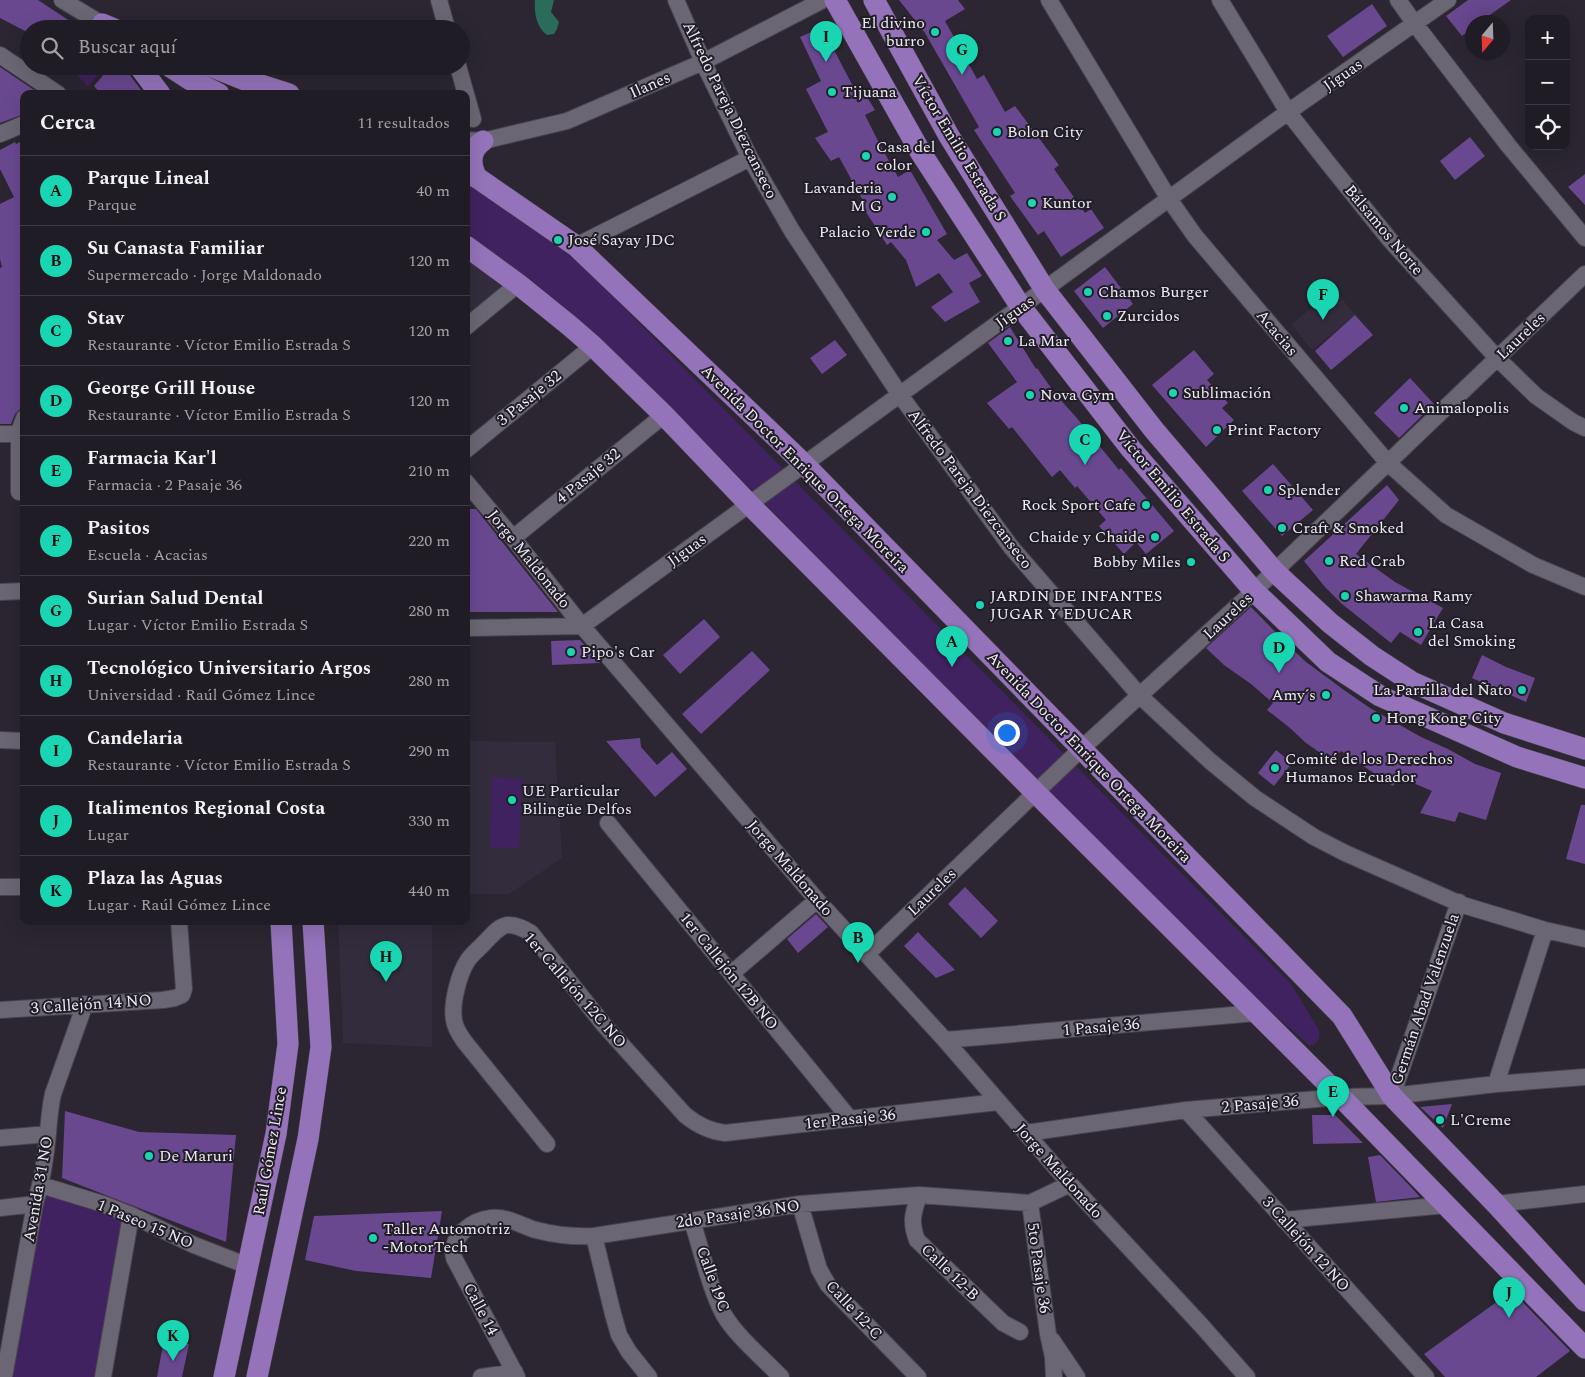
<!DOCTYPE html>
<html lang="es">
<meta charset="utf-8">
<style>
body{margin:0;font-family:Spectral,serif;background:#2d2932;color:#f1f3f6}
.controls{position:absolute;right:15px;top:15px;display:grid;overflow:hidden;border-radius:10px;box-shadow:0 5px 20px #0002}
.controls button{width:45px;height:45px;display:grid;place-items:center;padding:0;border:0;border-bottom:1px solid #3d3a42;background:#201c25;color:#f1f3f6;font:25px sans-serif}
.compass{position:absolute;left:1465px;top:15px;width:45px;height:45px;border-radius:50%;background:#201c25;box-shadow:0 5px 20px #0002;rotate:199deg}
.you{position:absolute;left:1006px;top:732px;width:18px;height:18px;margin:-12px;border:4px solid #fff;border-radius:50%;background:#1a73e8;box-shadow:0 0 0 8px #1a73e833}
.badge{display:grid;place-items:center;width:32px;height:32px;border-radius:50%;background:#1ad5b2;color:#111;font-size:16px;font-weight:700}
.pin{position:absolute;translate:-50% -41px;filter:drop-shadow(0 1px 2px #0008)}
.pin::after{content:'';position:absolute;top:26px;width:18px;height:15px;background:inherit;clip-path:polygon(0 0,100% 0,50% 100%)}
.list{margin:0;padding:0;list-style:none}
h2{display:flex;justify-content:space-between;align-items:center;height:65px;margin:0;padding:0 20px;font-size:21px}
h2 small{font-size:16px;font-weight:400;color:#a2a1a7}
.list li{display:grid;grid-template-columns:32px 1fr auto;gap:15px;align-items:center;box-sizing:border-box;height:70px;padding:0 20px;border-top:1px solid #3d3a42}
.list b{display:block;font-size:19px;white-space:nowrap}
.list p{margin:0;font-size:16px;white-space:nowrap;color:#a2a1a7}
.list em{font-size:16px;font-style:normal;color:#a2a1a7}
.icon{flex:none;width:28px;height:28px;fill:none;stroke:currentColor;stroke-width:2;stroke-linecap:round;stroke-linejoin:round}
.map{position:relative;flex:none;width:1585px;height:1377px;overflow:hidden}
.search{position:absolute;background:#201c25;box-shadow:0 5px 20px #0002;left:20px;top:20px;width:450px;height:55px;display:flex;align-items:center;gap:12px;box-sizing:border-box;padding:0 18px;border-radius:28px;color:#a2a1a7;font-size:19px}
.panel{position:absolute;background:#201c25;box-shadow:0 5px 20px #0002;left:20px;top:90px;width:450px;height:835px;border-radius:10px}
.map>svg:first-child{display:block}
</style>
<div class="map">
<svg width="1585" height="1377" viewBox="0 0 1585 1377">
<rect width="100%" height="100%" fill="#2b2631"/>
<path fill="#332c3d" d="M466,255L507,284L466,316Z
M1335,290L1355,315L1312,350L1291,324Z
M466,741L555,742L562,858L509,894H466Z
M338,921H432V1047L343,1043Z"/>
<path fill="#412260" d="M68,66H106L88,86Z
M466,182L565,252L586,269L1291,984L1319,1030C1320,1038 1319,1040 1314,1045H1309L1200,949L650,386L550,297L466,232Z
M492,777L522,779L519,848H490Z
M41,1185L131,1215L103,1377H4Z"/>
<path fill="#2b6b5c" d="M535,0H554L551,12L559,22L557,29L554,34L547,35C536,27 534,12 535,0Z"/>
<path fill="#694890" d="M0,0H38L82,29H29V33L0,18Z
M899,0H958L965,9L945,21L977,79L984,75L1005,112L1015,106L1059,165L1054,169L1085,213L1091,209L1104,228L1061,257L1044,231L1038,235L1010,196L1015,193L974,130L979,127L925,33Z
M1468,0H1511L1480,22H1472V28L1462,36L1446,16Z
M1372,4L1387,26L1343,57L1327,36Z
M822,27L857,94L863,91L875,110L865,115L878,141L898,177L910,170L947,234L937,240L954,260L967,253L982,276L969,283L980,302L945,322L931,307L953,292L939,273L916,287L906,260L891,242L887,245L859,201L862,199L839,157L831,161L815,138L828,132L806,89L821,81L800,37Z
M111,66H126L129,74L144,94H101L94,86Z
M0,67L40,94H24V114L0,123Z
M1470,137L1485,156L1455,180L1440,161Z
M24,140V371L23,379H20L22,403L20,409L15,414L11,424H0V268L2,267L0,259V204L14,197L0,169V150L15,142L16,144Z
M1585,174V205L1568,187Z
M1105,267L1133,304L1103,328L1074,291Z
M1355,315L1373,335L1331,370L1315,351Z
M1010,327L1036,369L1037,368L1056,395L1076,417L1119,470L1121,468L1174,531L1146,554L1136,542L1124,554L1099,526L1106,520L1077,486L1075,488L1060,470L1052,477L1012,427L1009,429L987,403L1017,382L988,343Z
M835,340L847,355L822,374L810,358Z
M1194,350L1214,374L1207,380L1228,403L1222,408L1234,420L1206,447L1152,385Z
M1410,378L1434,404L1399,438L1374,413Z
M1273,464L1313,510L1282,536L1242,491Z
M1387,485L1399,500L1356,554L1395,582L1443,608L1421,645L1400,632L1391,643L1342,604L1325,587L1304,561Z
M466,509H476L558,612H466Z
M1251,607L1286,643L1306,662L1344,690L1370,708L1421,737L1448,749L1475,764L1501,773L1486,820L1459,812L1455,822L1420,813L1432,791L1399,777L1393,786L1341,751L1332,761L1306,743L1290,728L1267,710L1273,703L1251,684L1224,665L1206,648Z
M704,619L720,637L680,674L663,655Z
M580,640L600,663L552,665L551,641Z
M752,651L770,670L701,734L682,714Z
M1482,655L1506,667L1535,678L1526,702L1472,678Z
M640,738L641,747L657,765L672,752L687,769L655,797L606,741Z
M1276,750L1292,763L1274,786L1258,773Z
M1581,805H1585V864L1566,859Z
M965,887L998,921L981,938L948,904Z
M816,914L828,927L798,953L787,939Z
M918,932L955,970L936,978L904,946Z
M1452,1104L1443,1128L1420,1107Z
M65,1111L139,1132L236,1135L226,1242L62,1178Z
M1312,1115H1335L1363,1143L1313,1144Z
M1380,1155L1409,1185L1420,1197L1376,1202L1368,1157Z
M442,1211L431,1278L356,1271L305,1260L314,1216Z
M1512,1291L1570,1351L1536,1377H1445L1424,1354Z
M164,1340L189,1344L182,1377H157Z"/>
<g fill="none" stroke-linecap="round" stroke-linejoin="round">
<g stroke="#48444d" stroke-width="18">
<path id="minor" d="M62,0L102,24
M439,0L447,29
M676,0L703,62L750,158L792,231L900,395L1011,547L1140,696L1210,761L1255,798L1314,837L1345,853L1463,905L1545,930L1585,939
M1049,0L1169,199L1195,236L1388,463L1446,515L1533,565L1585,587
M1220,0L1288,112L1328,163L1390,240L1497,358L1536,396L1573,422L1585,428
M1398,0L1415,24L1508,145L1585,238
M0,55L58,94
M458,66L473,119
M0,134L24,124
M466,140L483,141L567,121L703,62L823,0
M576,246L750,158
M466,327L518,284
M0,434H14L19,432
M466,450L593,346
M466,482L513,538L582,626L817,900L945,1040L1070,1184L1201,1325L1247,1377
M19,492V432L24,418
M513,538L664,415
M0,592L24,591
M582,626L1288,112L1448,0
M466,628L582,626
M0,740L24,741
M608,823L850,1119
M0,887H24
M867,954L1081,749L1254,591L1585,274
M731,974L817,900
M0,1010L163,1000L175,998L182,995L184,989L179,921
M945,1040L1256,1013
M1496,1084L1545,930
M1392,1096L1459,902
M1186,1110L1426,1377
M1026,1133L1186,1110L1341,1097L1392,1096L1496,1084L1585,1077
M0,1138L48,1134
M547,1144L464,1041C459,1034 455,1028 454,1020C451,1004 459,973 468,960C473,953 481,947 487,940C493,934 500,925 509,925C517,925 524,929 531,933L604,1025L685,1115C697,1125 709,1131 725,1133L998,1102
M41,1185L103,1204L131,1215L194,1245L248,1266
M919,1195C913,1213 910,1222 917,1240L1003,1323L1020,1332
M800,1204L819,1269L828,1285L918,1377
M1496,1204L1585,1194
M0,1208L35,1204
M1284,1220L1447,1205
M692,1221C701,1248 710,1290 724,1315C738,1338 762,1357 781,1377
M594,1236L613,1314L619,1335L629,1352L649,1377
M1052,1340L1077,1377
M4,1377L35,1204C42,1181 46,1157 48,1133C49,1120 50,1107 53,1094L85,1004
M103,1377L131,1215
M481,1377L515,1372
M517,1377L454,1258C449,1237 472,1220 491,1218C507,1216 522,1226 536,1230C555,1235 575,1237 594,1236L800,1204L919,1195L1030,1203
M1054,1377L1053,1357L1048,1334L1030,1203L1070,1184"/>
</g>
<g stroke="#48444d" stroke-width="22">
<path id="major" d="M835,0L921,153L1021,307L1131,449L1254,591L1328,662L1380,696L1517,757L1585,778
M874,0L949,136L1045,290L1154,430L1275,572L1330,623L1372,656L1412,682L1504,723L1585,749
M102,24L114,29
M139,66L160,94
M169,66L189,79L219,94
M210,66L245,80L289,94
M466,170L576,246L804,464L1342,1016L1392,1096L1496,1204L1585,1301
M477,178C470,165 469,150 483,141
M466,246L518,284L570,326L593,346L664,415L749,504L1035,792L1341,1097L1585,1348
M224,1377L276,1134L288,1044L281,921
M257,1377L308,1139L321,1047L313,921"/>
</g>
<use href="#minor" stroke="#6b6673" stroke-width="16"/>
<use href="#major" stroke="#9473ba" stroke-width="21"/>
</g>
<g fill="#1ad5b2" stroke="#211d27" stroke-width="2">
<circle cx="935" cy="32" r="5"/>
<circle cx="832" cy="92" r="5"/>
<circle cx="997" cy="132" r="5"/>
<circle cx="866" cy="156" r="5"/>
<circle cx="892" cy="197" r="5"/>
<circle cx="1032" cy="203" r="5"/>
<circle cx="926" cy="232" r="5"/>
<circle cx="558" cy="240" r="5"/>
<circle cx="1088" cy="292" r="5"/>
<circle cx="1107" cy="316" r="5"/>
<circle cx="1008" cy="341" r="5"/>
<circle cx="1173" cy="393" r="5"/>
<circle cx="1030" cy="395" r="5"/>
<circle cx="1404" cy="408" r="5"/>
<circle cx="1217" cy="430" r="5"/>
<circle cx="1268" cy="490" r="5"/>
<circle cx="1146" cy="505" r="5"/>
<circle cx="1282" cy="528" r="5"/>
<circle cx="1155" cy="537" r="5"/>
<circle cx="1329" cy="561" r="5"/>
<circle cx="1191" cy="562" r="5"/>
<circle cx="1345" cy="596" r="5"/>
<circle cx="980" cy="605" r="5"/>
<circle cx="1418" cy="632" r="5"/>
<circle cx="571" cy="652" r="5"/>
<circle cx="1522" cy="690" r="5"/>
<circle cx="1326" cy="695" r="5"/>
<circle cx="1376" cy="718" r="5"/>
<circle cx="1275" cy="768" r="5"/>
<circle cx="512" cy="800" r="5"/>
<circle cx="1440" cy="1120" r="5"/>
<circle cx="149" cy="1156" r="5"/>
<circle cx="373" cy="1238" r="5"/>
</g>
<g text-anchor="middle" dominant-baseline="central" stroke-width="4" stroke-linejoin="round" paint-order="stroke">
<g font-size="16" fill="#efecf3" stroke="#211d27" text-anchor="start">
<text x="925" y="23" text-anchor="end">El divino<tspan x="925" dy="18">burro</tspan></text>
<text x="842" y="92">Tijuana</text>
<text x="1007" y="132">Bolon City</text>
<text x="876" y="147">Casa del<tspan x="876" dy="18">color</tspan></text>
<text x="882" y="188" text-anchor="end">Lavanderia<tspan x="882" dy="18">M G</tspan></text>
<text x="1042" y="203">Kuntor</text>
<text x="916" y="232" text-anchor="end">Palacio Verde</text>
<text x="568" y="240">José Sayay JDC</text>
<text x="1098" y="292">Chamos Burger</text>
<text x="1117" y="316">Zurcidos</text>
<text x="1018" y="341">La Mar</text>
<text x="1183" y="393">Sublimación</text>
<text x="1040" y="395">Nova Gym</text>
<text x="1414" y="408">Animalopolis</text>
<text x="1227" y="430">Print Factory</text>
<text x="1278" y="490">Splender</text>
<text x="1136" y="505" text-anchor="end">Rock Sport Cafe</text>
<text x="1292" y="528">Craft &amp; Smoked</text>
<text x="1145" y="537" text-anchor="end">Chaide y Chaide</text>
<text x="1339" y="561">Red Crab</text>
<text x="1181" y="562" text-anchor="end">Bobby Miles</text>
<text x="990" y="596">JARDIN DE INFANTES<tspan x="990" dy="18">JUGAR Y EDUCAR</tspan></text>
<text x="1355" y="596">Shawarma Ramy</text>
<text x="1428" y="623">La Casa<tspan x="1428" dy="18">del Smoking</tspan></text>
<text x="581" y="652">Pipo's Car</text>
<text x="1512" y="690" text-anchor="end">La Parrilla del Ñato</text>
<text x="1316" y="695" text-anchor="end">Amy´s</text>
<text x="1386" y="718">Hong Kong City</text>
<text x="1285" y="759">Comité de los Derechos<tspan x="1285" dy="18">Humanos Ecuador</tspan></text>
<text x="522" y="791">UE Particular<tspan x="522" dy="18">Bilingüe Delfos</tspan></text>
<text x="1450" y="1120">L'Creme</text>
<text x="159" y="1156">De Maruri</text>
<text x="383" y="1229">Taller Automotriz<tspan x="383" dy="18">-MotorTech</tspan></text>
</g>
<g font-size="16" fill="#efecf3" stroke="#211d27">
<text transform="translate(1343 75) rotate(-35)">Jiguas</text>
<text transform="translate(650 85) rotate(-24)">Ilanes</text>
<text transform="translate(730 110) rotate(64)">Alfredo Pareja Diezcanseco</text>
<text transform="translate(959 148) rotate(59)">Víctor Emilio Estrada S</text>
<text transform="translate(1384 230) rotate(50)">Bálsamos Norte</text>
<text transform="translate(1015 312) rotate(-36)">Jiguas</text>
<text transform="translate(1277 333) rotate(50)">Acacias</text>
<text transform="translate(1521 336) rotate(-44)">Laureles</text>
<text transform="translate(529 398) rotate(-39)">3 Pasaje 32</text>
<text transform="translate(805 469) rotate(45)">Avenida Doctor Enrique Ortega Moreira</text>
<text transform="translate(588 476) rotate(-39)">4 Pasaje 32</text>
<text transform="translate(970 489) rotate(53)">Alfredo Pareja Diezcanseco</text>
<text transform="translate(1173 496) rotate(50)">Víctor Emilio Estrada S</text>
<text transform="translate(687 550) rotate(-36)">Jiguas</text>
<text transform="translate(529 559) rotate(51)">Jorge Maldonado</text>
<text transform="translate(1228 616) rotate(-43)">Laureles</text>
<text transform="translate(1089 757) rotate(46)">Avenida Doctor Enrique Ortega Moreira</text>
<text transform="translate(790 868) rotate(49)">Jorge Maldonado</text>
<text transform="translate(932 892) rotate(-44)">Laureles</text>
<text transform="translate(729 971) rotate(51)">1er Callejón 12B NO</text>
<text transform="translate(575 990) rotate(49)">1er Callejón 12C NO</text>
<text transform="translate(1425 999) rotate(-71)">Germán Abad Valenzuela</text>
<text transform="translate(91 1004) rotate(-4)">3 Callejón 14 NO</text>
<text transform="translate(1101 1027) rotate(-5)">1 Pasaje 36</text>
<text transform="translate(1260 1104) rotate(-5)">2 Pasaje 36</text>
<text transform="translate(850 1119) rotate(-6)">1er Pasaje 36</text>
<text transform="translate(270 1151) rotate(-80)">Raúl Gómez Lince</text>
<text transform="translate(1059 1171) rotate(48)">Jorge Maldonado</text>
<text transform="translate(38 1189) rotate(-80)">Avenida 31 NO</text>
<text transform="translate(738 1214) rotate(-8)">2do Pasaje 36 NO</text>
<text transform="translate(145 1224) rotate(23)">1 Paseo 15 NO</text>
<text transform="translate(1306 1244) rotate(48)">3 Callejón 12 NO</text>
<text transform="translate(1039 1268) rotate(82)">5to Pasaje 36</text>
<text transform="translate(950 1272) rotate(44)">Calle 12-B</text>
<text transform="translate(713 1279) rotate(70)">Calle 19C</text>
<text transform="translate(481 1309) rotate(62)">Calle 14</text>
<text transform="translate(854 1310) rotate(47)">Calle 12-C</text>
</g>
</g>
</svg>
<div class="controls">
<button>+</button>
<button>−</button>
<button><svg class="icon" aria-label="locate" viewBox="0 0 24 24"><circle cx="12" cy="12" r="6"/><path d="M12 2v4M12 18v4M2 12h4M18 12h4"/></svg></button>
</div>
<svg class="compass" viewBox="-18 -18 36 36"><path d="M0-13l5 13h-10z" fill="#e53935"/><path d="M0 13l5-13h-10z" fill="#a2a1a7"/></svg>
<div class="you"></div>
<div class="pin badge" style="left:952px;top:667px">A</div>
<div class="pin badge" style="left:858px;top:963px">B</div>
<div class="pin badge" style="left:1085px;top:465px">C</div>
<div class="pin badge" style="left:1279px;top:673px">D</div>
<div class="pin badge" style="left:1333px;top:1117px">E</div>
<div class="pin badge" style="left:1323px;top:320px">F</div>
<div class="pin badge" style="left:962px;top:75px">G</div>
<div class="pin badge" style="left:386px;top:982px">H</div>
<div class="pin badge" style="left:826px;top:62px">I</div>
<div class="pin badge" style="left:1509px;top:1318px">J</div>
<div class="pin badge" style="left:173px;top:1361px">K</div>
<div class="search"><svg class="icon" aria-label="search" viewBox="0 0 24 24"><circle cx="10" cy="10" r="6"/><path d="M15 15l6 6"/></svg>Buscar aquí</div>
<section class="panel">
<h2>Cerca<small>11 resultados</small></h2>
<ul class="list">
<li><span class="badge">A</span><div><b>Parque Lineal</b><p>Parque</p></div><em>40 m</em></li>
<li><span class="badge">B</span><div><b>Su Canasta Familiar</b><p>Supermercado · Jorge Maldonado</p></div><em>120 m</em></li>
<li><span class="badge">C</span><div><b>Stav</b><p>Restaurante · Víctor Emilio Estrada S</p></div><em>120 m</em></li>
<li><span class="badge">D</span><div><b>George Grill House</b><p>Restaurante · Víctor Emilio Estrada S</p></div><em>120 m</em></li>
<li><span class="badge">E</span><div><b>Farmacia Kar'l</b><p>Farmacia · 2 Pasaje 36</p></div><em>210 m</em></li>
<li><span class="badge">F</span><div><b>Pasitos</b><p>Escuela · Acacias</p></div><em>220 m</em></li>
<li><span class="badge">G</span><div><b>Surian Salud Dental</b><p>Lugar · Víctor Emilio Estrada S</p></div><em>280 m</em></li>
<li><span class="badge">H</span><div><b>Tecnológico Universitario Argos</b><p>Universidad · Raúl Gómez Lince</p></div><em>280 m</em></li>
<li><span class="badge">I</span><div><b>Candelaria</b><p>Restaurante · Víctor Emilio Estrada S</p></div><em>290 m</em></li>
<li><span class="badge">J</span><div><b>Italimentos Regional Costa</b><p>Lugar</p></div><em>330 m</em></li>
<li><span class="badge">K</span><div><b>Plaza las Aguas</b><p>Lugar · Raúl Gómez Lince</p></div><em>440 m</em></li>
</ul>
</section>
</div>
